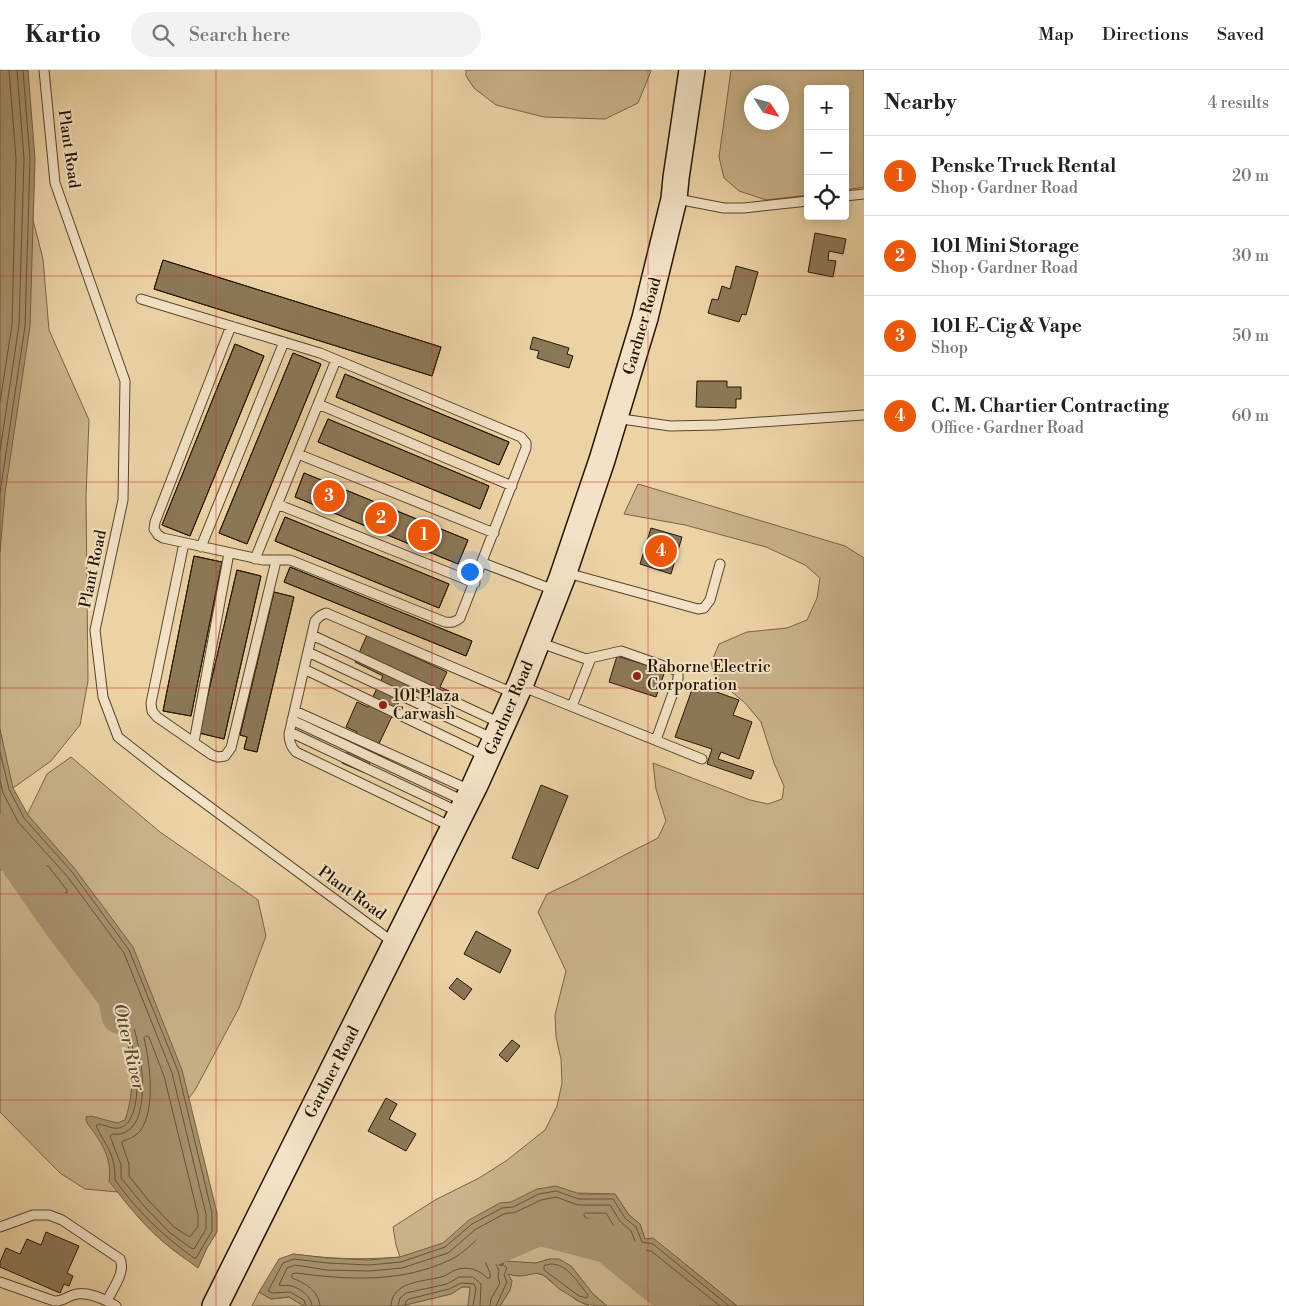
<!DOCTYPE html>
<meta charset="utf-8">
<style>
body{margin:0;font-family:"Libre Bodoni",serif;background:#f2f2f2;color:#222}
.controls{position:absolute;right:15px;top:15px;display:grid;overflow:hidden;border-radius:5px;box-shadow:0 2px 12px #0003}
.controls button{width:45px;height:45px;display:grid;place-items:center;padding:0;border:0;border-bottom:1px solid #e0e0e0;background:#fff;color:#222;font:25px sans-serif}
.compass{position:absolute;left:744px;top:15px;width:45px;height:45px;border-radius:50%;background:#fff;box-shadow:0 2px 12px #0003;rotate:126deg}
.you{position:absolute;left:469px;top:501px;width:18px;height:18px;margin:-12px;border:4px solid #fff;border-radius:50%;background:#1a73e8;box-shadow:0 0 0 8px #1a73e833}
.badge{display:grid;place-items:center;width:32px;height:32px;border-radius:50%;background:#ea580c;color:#fff;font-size:16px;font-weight:700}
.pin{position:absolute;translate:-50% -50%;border:2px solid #fff;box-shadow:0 1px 5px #0006}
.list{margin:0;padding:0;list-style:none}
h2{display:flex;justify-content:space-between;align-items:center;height:65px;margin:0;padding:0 20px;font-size:21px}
h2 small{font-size:16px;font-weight:400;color:#767676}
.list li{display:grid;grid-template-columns:32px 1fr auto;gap:15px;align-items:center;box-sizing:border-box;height:80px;padding:0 20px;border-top:1px solid #e0e0e0}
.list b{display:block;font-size:19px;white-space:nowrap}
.list p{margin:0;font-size:16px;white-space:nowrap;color:#767676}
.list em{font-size:16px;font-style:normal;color:#767676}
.icon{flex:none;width:28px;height:28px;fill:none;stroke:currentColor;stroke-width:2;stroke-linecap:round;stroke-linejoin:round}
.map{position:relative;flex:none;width:864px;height:1236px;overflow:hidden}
header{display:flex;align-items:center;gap:30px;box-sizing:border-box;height:70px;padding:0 25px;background:#fff;border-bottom:1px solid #e0e0e0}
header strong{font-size:24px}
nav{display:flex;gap:28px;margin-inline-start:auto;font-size:18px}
.search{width:350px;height:45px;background:#f2f2f2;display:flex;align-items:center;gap:12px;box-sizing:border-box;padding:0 18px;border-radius:28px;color:#767676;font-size:19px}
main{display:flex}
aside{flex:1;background:#fff}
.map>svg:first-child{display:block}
</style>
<header>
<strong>Kartio</strong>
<div class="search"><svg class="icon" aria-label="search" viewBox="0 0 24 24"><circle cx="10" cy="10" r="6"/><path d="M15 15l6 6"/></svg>Search here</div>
<nav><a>Map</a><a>Directions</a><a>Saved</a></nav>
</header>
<main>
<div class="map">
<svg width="864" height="1236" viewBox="0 0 864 1236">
<rect width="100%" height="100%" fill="#ecd3a6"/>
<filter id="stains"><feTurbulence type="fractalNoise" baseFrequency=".004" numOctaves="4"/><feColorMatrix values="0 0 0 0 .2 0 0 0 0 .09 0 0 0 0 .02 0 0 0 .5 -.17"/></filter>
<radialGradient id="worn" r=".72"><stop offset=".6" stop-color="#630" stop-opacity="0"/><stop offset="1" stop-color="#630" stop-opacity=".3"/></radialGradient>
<path fill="#cab38a" stroke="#776446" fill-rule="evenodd" d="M466,0H650L651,1L638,33L605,49L544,47L496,35L474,18L466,6Z
M731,0H864V117L845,120V19H808V125L766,130L739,121L724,108L719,87ZM752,22H782V52H752Z
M0,21L43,189L49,260L89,350L86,426L88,611L80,655L51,691L13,718L0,738Z
M638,414L845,476L864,488V1236H737L685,1194L645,1169L640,1154L629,1145L615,1124L578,1123L549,1155L571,1161L617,1189L672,1236H607L593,1224L571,1196L550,1189L536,1193L506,1192L503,1185L509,1175L519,1168L362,1223L293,1184C329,1189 364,1190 400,1187L396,1175L393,1157L435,1130L479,1108L506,1091L545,1060L557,1036L562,1013L561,989L556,967L555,945L566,901L538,842L547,824C585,807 621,786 658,768L666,751L656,719L653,693L750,730L768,734L782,729L784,716L774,693L761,652L745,633L726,617L714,604L711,593L719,574L747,562L787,558L807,550L817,528L820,508L805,495L766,477L685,455L624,444Z
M71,687L160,762L258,830L266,866L239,938L195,1020L118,1122L85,1119L60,1103L0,1042V801L47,704Z
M536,1203L543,1205L561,1220L567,1222L576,1230L589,1236H500L510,1220L512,1211L508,1204L520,1206Z
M462,1217H471L468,1236H401L451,1224Z
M259,1222L271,1229L289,1227L304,1236H252Z"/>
<path fill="#a8936e" stroke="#736143" d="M0,0H28L35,89L30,256L5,423L0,482Z
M0,659L13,718L28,745L75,799L133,877L182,1000L217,1143V1162L207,1178L198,1198C186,1189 172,1180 161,1170C141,1152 125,1132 109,1111C112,1092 104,1076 93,1061C89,1055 86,1054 86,1047L91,1046L117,1053L125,1050C151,976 98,896 56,840C46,840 38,836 29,838L25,831L27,827L23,817L28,811L26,805L0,769Z
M556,1116L580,1124H615L629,1145L640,1154L645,1169L653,1168L737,1236H672C649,1214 581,1155 549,1155C543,1155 534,1161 528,1164C516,1169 509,1174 503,1185L506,1191L536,1193L550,1189H559L571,1196L593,1224L607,1236C582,1236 581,1232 561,1220C554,1216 550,1208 543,1205C535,1201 528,1206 520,1206C516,1206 512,1205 508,1204L512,1211L510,1220L500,1236H468L470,1217H462L451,1224L401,1236H304L289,1227L271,1229L259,1222L279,1189L293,1184L328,1188L369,1190L400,1187L443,1173L469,1150L500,1133L511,1132L537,1119Z"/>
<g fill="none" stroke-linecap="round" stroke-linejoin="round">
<path stroke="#665438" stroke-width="1" d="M0,332L12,255L16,89L9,0
M0,381L19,255L24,89L17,0
M0,423L25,256L30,89L23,0
M0,682L9,719L24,748L72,802L129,880L178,1001L212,1143V1161L196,1188H194C161,1164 139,1143 115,1110C115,1083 107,1078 96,1056L99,1054C105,1055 112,1059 118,1058C127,1057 130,1050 133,1043C145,1008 128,952 114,920C101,890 79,861 59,836L33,831L29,818L33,811L31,803L6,769L0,767
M0,710L3,723L18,752L67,806L124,883L172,1003L206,1144V1159L194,1179L191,1178L169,1162L144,1136L121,1108V1095L110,1066L112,1064C125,1066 133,1059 138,1047C143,1032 143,1017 142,1002C137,937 103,884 65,833C58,827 47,829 39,825C35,817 40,810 37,801C32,789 19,776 11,765L5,762L0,761
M45,796H48L67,820V823L46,819V808L44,798Z
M146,966L149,967L164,1006L198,1145V1156L190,1167L174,1157L149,1131L129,1106V1094L122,1074L123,1071C129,1069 135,1067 140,1061C156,1040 150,993 144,968Z
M586,1143H606L614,1156L623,1165V1167L620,1168L585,1147L584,1145Z
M551,1194C568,1194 578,1213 588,1225L587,1228L579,1226L544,1200V1196Z
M306,1236L304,1230L290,1222L272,1223L268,1221L283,1193L294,1189L327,1193L369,1195L401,1192L445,1177L472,1154L502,1138L513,1137L539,1124L556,1121L579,1129H613L625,1148L636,1157L642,1172L653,1174L729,1236
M312,1236C311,1226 301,1219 292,1216C288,1215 283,1216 279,1215L287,1198L295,1195L327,1200L369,1201L402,1198L448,1183L476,1159L504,1144L516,1142L541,1130L556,1127L578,1135H610L620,1151L631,1161L637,1176L642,1180L651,1181L720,1236
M320,1236C319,1221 305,1213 292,1208V1204L296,1203C349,1210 401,1213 450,1190C465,1183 476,1168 490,1160L493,1161L494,1163C488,1173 481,1182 486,1193C488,1200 491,1202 490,1208H487C479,1199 466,1196 455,1200C450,1202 446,1206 441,1207C422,1212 392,1211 391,1236
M398,1236L400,1228L406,1223L447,1214L459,1207H473L481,1214L480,1236
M405,1236L406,1231L409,1229L449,1219L461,1213L474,1214L476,1219L473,1236
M490,1236L491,1229L500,1213L498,1207L499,1200L491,1185L493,1179L502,1165L518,1155L544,1145L551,1144L575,1150L600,1164L625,1180L678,1226L681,1230L682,1236
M496,1236L507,1212L504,1205L507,1198L502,1194L498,1185L506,1170L520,1161L550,1150L573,1156L597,1170L621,1185L667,1224L674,1231L675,1236"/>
<path stroke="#736143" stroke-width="6" d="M501,1193L512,1168"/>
<path stroke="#a8936e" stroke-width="39" d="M0,764L65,857L117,926L121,945
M495,1175L539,1156L608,1174L670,1225L680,1236"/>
</g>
<path fill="#8c7857" stroke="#241602" d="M815,163L846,169L843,184L829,181L828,190L836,191L833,207L808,202Z
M163,190L441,277L432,306L154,219Z
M163,190L441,277L432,306L154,219Z
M736,196L758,202L746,245L742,244L739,252L708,243L712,229L718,230L722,216L730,219Z
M533,267L569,278L567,284L573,286L569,298L537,288L539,281L530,279Z
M235,274L264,286L190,466L162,455Z
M235,274L264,286L190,466L162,455Z
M293,283L321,294L247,474L219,463Z
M293,283L321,294L247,474L219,463Z
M345,304L509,372L499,395L336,327Z
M345,304L509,372L499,395L336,327Z
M697,311H727V317H741V329H736V338L696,337Z
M328,349L489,416L480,439L318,372Z
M328,349L489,416L480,439L318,372Z
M304,403L468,470L458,494L295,427Z
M304,403L468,470L458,494L295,427Z
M285,447L449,514L439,538L275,471Z
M285,447L449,514L439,538L275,471Z
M651,458L682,467L671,504L640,494Z
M194,486L222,492L191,646L163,641Z
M194,486L222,492L191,646L163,641Z
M290,497L472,571L466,586L284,512Z
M290,497L472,571L466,586L284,512Z
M237,500L261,506L224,669L199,663Z
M237,500L261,506L224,669L199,663Z
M274,522L294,527L257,682L244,679L247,667L240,665Z
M274,522L294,527L257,682L244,679L247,667L240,665Z
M367,565L447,602L440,617L449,621L444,633L406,617L365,703L342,693L357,662L346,657L357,632L368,637L383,606L355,592Z
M617,586L665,601L656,627L609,612Z
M694,614L739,630L733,645L752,652L739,689L721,682L718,689L754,701L751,709L707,694L712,679L675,667Z
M541,715L568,726L538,799L512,788Z
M476,861L511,880L500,903L464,884Z
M457,908L472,919L464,930L449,918Z
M512,970L520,976L507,992L499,985Z
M386,1028L397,1034L389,1049L416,1064L406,1081L368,1061Z
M46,1162L79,1176L67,1203L73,1206L69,1216L64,1214L60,1223L0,1197V1192L6,1178L20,1184L27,1169L41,1175Z"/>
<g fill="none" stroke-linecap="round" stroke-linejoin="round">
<g stroke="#56452b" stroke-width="11">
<path id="service" d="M44,0L55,113L125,311L123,430L95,560L103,627L118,667L164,703L394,873
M845,126L864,124
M677,129L724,138H744L808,131
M141,229L320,283L521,367L526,373V378L460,548C455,552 452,553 445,552L290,490H263L163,468L158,465L154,459L155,452L231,256
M318,334L512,416
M615,348L670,356L717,355L864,345
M298,384L494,463
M277,434L475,513
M184,473L151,633L152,641L157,647L212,685L218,687L225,686L231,678L276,491
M201,477L284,272
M255,489L336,290
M483,493L554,520
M567,503L698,539L704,538L710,530L720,494
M312,565L500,653
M538,572L586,589L621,581L678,601V609L656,670
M308,582L494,669
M304,599L487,687
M521,616L702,689
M572,636L591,588
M295,641L470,720
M292,650L464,731
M290,662L459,742
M194,672L229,483
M452,757L296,682C291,677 289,672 289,664L315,551L320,546L326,543L513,623
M0,1157L33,1145H49L62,1150L120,1189C126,1202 113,1218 107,1231
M0,1212L54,1231C62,1232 66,1227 73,1225C87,1220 104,1229 116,1236"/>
</g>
<g stroke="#241602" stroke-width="28">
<path id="secondary" d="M215,1236L475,715L521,613L562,508L602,390L645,248L674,129L676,108L692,0"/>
</g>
<use href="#service" stroke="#f3e2c5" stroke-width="9"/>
<use href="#secondary" stroke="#f3e2c5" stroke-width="25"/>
</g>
<path fill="none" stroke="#d62828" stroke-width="1" stroke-opacity="0.55" d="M216,0V1236M432,0V1236M648,0V1236M0,206H864M0,412H864M0,618H864M0,824H864M0,1030H864"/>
<g fill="#8f2418" stroke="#f3e2c5" stroke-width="2">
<circle cx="637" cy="606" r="5"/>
<circle cx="383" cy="635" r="5"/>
</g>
<g text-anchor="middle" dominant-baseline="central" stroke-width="4" stroke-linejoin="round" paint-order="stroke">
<g font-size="16" fill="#241602" stroke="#f3e2c5">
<text transform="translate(69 79) rotate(82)">Plant Road</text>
<text transform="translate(642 256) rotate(-74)">Gardner Road</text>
<text transform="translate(93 499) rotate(-78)">Plant Road</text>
<text transform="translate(509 638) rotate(-67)">Gardner Road</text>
<text transform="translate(352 823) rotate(36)">Plant Road</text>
<text transform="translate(332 1002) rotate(-63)">Gardner Road</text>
</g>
<g font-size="16" fill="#241602" stroke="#f3e2c5" text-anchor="start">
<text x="647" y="597">Raborne Electric<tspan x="647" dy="18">Corporation</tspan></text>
<text x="393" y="626">101 Plaza<tspan x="393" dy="18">Carwash</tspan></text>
</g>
<g font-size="18" font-style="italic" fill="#59482d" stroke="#f3e2c5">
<text transform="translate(129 977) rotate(77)">Otter River</text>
</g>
</g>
<rect width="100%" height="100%" filter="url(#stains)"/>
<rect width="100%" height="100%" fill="url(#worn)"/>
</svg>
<div class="controls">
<button>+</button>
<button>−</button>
<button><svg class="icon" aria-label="locate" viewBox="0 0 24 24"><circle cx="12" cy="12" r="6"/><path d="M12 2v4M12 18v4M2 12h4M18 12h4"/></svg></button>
</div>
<svg class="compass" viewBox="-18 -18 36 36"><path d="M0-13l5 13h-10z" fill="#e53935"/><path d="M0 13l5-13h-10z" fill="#767676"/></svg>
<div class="you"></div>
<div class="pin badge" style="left:424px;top:465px">1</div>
<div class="pin badge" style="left:381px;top:448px">2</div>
<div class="pin badge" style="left:329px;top:426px">3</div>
<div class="pin badge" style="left:661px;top:481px">4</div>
</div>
<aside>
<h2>Nearby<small>4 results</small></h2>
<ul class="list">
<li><span class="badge">1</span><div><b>Penske Truck Rental</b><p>Shop · Gardner Road</p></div><em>20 m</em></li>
<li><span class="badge">2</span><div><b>101 Mini Storage</b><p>Shop · Gardner Road</p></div><em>30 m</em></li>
<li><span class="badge">3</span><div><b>101 E-Cig &amp; Vape</b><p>Shop</p></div><em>50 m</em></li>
<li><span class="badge">4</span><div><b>C. M. Chartier Contracting</b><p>Office · Gardner Road</p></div><em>60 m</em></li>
</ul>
</aside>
</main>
